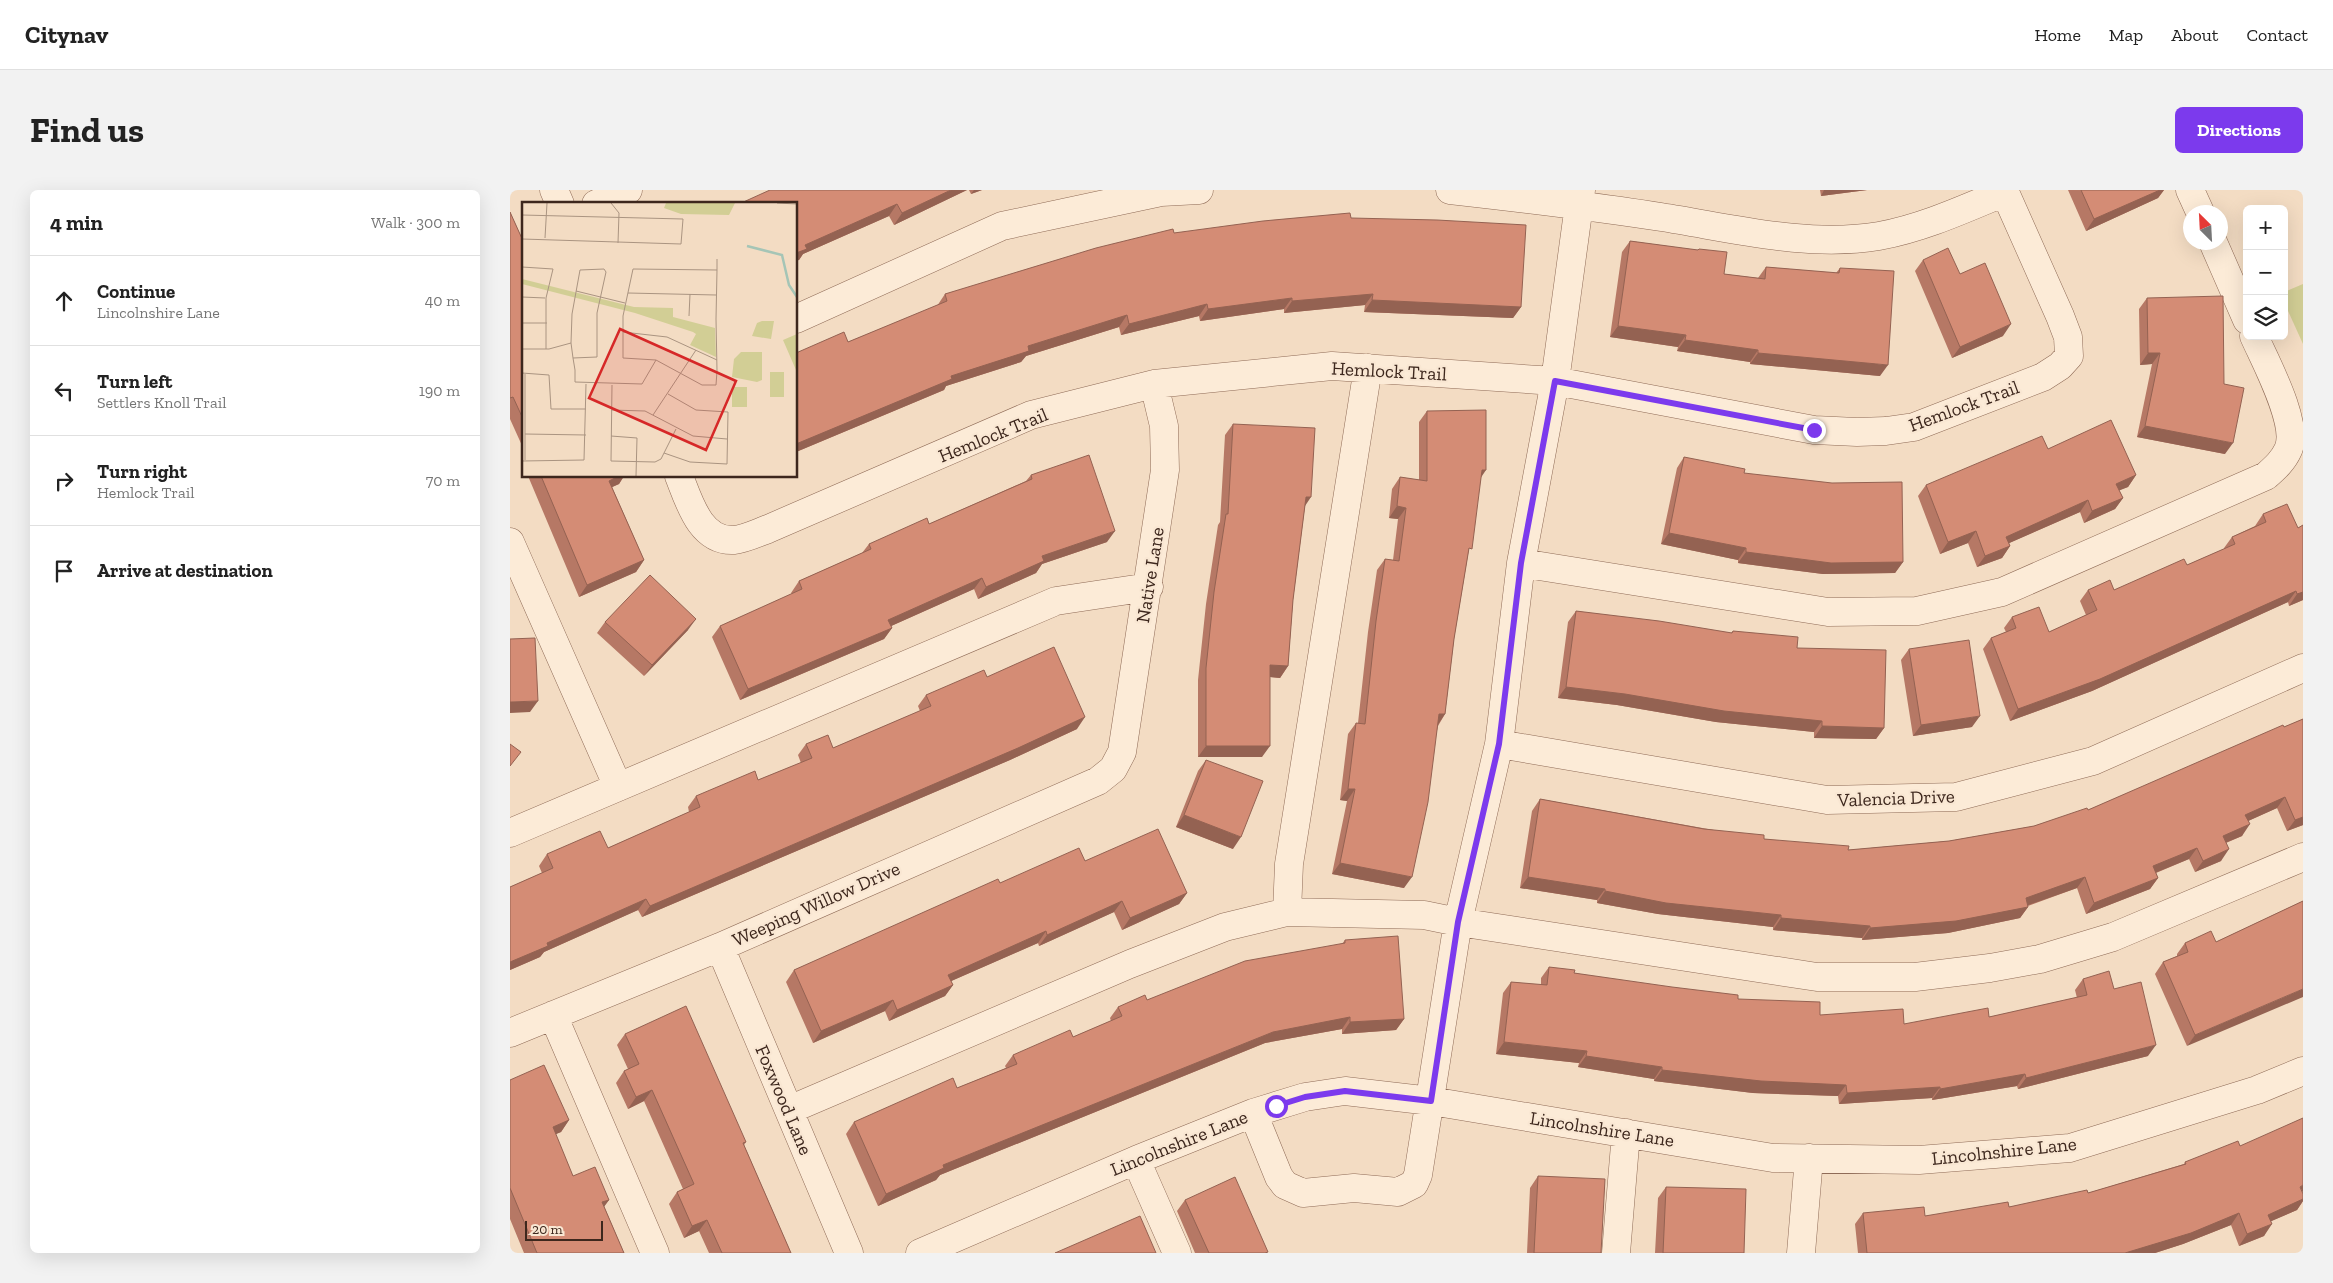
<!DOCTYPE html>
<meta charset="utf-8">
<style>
body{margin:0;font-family:"Zilla Slab",serif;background:#f2f2f2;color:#222}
.controls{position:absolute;right:15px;top:15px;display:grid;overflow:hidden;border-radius:8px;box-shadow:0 5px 20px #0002}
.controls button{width:45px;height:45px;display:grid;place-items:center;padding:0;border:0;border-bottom:1px solid #e0e0e0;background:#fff;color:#222;font:25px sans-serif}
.compass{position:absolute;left:1673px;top:15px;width:45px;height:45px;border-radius:50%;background:#fff;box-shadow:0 5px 20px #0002;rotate:336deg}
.scale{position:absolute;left:15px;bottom:12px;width:78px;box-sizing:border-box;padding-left:5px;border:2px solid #3d271d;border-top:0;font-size:14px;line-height:18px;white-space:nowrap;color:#3d271d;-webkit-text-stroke:4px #f9e7d3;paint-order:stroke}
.stop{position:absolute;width:15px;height:15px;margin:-11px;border:4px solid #7c3aed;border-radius:50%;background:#fff}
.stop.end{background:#7c3aed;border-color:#fff;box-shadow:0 1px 5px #0008}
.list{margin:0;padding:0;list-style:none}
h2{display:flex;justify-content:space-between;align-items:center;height:65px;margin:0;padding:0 20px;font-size:21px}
h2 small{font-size:16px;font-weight:400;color:#767676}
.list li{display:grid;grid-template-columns:32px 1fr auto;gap:15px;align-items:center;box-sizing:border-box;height:90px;padding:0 20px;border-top:1px solid #e0e0e0}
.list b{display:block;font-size:19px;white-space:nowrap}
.list p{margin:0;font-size:16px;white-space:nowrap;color:#767676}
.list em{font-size:16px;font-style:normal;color:#767676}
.icon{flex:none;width:28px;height:28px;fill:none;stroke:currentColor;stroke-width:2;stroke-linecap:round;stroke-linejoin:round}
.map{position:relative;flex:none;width:1793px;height:1063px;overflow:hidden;border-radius:8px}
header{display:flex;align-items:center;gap:30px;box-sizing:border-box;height:70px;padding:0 25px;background:#fff;border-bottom:1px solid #e0e0e0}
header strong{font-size:24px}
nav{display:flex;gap:28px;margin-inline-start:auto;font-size:18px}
.intro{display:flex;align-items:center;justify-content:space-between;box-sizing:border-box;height:120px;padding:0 30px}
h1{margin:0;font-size:35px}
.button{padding:12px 22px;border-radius:8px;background:#7c3aed;color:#fff;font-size:18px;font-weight:700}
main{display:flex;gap:30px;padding:0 30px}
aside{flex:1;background:#fff;border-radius:8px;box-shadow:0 5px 20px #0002}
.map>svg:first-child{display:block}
</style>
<header>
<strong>Citynav</strong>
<nav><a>Home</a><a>Map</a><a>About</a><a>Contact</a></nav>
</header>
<div class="intro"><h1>Find us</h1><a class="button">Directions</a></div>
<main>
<aside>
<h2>4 min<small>Walk · 300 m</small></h2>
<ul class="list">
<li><svg class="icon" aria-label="ahead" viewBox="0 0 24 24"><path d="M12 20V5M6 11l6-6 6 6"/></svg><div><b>Continue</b><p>Lincolnshire Lane</p></div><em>40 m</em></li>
<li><svg class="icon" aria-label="left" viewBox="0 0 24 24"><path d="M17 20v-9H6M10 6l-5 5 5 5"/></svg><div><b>Turn left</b><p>Settlers Knoll Trail</p></div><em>190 m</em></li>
<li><svg class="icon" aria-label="right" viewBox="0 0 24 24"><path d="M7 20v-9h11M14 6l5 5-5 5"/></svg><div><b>Turn right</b><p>Hemlock Trail</p></div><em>70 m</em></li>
<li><svg class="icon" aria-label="arrive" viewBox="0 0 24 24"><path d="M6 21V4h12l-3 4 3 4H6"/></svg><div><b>Arrive at destination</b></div></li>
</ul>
</aside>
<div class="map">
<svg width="1793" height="1063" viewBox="0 0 1793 1063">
<rect width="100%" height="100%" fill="#f3dcc3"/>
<path fill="#d2ce95" d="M1793,94V154L1774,112V102Z"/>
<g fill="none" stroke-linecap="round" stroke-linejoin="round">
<g stroke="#8f6b57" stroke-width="29">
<path id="minor" d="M44,0L50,14
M940,0C1011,8 1081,16 1151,27C1222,38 1297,58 1369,46C1413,38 1454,19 1495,2
M1680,0L1690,22
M86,14L118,0
M1703,52L1737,130
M286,129L492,36L651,2L689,0
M169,286C179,311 190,352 224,350C235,349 247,343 258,339L521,225L644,194L822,176L1045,191L1304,240L1347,242L1376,241L1404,237L1533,187L1550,176L1559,166L1558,147L1550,126L1494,0
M0,352L108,597
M1011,373L1318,422L1407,421L1492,402L1756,286C1765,278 1773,271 1778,260C1790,235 1755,171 1744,146
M989,554L1317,610L1446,607L1583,571L1793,478
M0,643L546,411L639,397
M777,722L779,674L858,178
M210,757L339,1063
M43,825L145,1063
M0,843L210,757L588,591L603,579L612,562L655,280L654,236L644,194
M279,920L620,774L715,737L777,722L914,725L948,732L1307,787H1405L1480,778L1530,769L1603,747L1793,667
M743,923L769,987L775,995L793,1003L844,998L888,1002L904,994L908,985L948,732L989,554L1011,373L1045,191L1071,0
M626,970L667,1063
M410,1063L626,970L743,923L795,907L835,901L921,911L1263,968L1409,970L1560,958L1747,900L1793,881
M1106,1063L1116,943
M1291,1063L1299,968"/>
</g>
<use href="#minor" stroke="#fcebd7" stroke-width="28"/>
</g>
<path fill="#b67865" d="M457,0L384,35L379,26L293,64L289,70L286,14Z
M459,0H472L461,4Z
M1310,0H1357L1311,6Z
M1558,0H1654L1648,8L1576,41Z
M0,22L14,53V260L0,229Z
M841,28L1011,117L1003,128L854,122L855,115L774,123V119L690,131L689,126L611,145L609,137L516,166L511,172L436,196L434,200L286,262V163L338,152L427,116L435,104L664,43Z
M1120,51L1187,60L1189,59L1214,84L1248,88L1256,77L1326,83L1330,78L1370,186L1240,174V172L1167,161L1168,157L1100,147L1112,62Z
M1413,70L1450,84L1493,146L1442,168L1405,81Z
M1637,108L1715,264L1627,247L1642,174L1630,175L1629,119Z
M917,221L971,287L944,449L935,524L928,536L894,698L822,684L837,611L830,610L838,544L846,533H848L858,442L867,380L875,369L883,370L888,329L879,328L882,299L890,287L909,290V232Z
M723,234L795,316L783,410L778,476L770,488L760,487L752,567H688V490L696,414L708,335L710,332L715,245Z
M1538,259L1626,285L1618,297L1609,300L1613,308L1605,319L1574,333L1570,322L1499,353L1500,356L1492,368L1467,377L1458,353L1430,364L1408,306L1416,295Z
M14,266V277L11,270Z
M1174,267L1234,283L1393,372L1385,383L1313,384L1228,373V370L1151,354L1167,278Z
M521,285L597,352L532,374L526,383L468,409L464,399L381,436L382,438L374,449L230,510L202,447L210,436L282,404L281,403L289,391L352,363L359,354L419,334L516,291Z
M18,286H114L109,294L102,297L134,370L126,382L69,407Z
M1753,324L1788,338L1793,335V410L1779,416L1778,412L1582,501L1500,531L1473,459L1481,448L1496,442L1494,438L1502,427L1539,442L1576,425L1570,411L1578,400H1604L1677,375L1714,359V358L1722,347L1745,336Z
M1066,421L1221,443L1223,441L1287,458L1374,538L1366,549L1304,548V542L1206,532L1107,515L1048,508L1058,432Z
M95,432L178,440L134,486L87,443Z
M1399,459L1462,537L1403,546L1391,470Z
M477,487L567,539L500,570L132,727L128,720L34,762L30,767L0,780V697L32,683L29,676L37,664L98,658L179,622L178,617L186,606L248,590L291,573L288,565L296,554L323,558L410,521L408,516L416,505Z
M1793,529V635L1777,641L1767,618L1738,631L1732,646L1716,653L1711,671L1685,682L1679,669L1646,683L1648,688L1640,699L1576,724L1567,698L1518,716V717L1510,728L1438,743L1352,750V748L1263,740V737L1148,724L1087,713V710L1010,698L1022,621L1030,609L1254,649L1338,660L1439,651L1524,636L1578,620Z
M696,570L723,659L666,637L688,581Z
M575,671L677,703L669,714L612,740L604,722L529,756L528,753L441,791L443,795L435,806L379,831L375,821L303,853L276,792L284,780L490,693Z
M1793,711L1677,856L1645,784L1653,772L1667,766V764L1675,753L1706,752Z
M835,750L894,829L886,840L832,844V839L755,853L430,985L426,990L368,1016L336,944L344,932L447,898L496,878L495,876L503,865L563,847L601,831L600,828L608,817L637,810L832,754Z
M1039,777L1064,783L1228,809L1310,825L1394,834L1479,827L1567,808L1565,800L1573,789L1604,799L1638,866L1508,899L1507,896L1422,910V908L1329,914L1328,906L1243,903L1144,891V889L1068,877L1069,873L986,864L993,803L1001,792L1031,795V788Z
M115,844L236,952L234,955L281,1063H199L189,1041L174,1048L159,1014L167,1002L173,999L134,911L118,919L106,893L114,881L118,879L107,855Z
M0,890L59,930L51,942L45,944L63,986L99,1010L94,1016L114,1063H14L0,1029Z
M1730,956L1793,1004V1011L1787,1020L1761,1031L1754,1046L1729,1056L1721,1035L1673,1054L1645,1063H1348L1345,1034L1353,1023L1415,1026L1499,1017L1578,1003L1674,974L1675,972Z
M1028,986L1091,1063H1017L1020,998Z
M1156,997L1234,1063H1145L1148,1008Z
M675,1010L757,1063H685L667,1021Z"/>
<path fill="#946252" d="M441,0H457L384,35L392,23Z
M464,0H472L461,4Z
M1314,0H1357L1311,6Z
M1650,0H1654L1648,8L1576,41L1584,29Z
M387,14L379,26L293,64L289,70L286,71V63L295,55Z
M863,104L855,115L774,123L782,111Z
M782,108L774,119L690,131L698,119Z
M862,110L1011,117L1003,128L854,122Z
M697,114L689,126L611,145L619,134Z
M617,125L609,137L516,166L511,172L436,196L434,200L286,262V254L441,186L518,156Z
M1501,134L1493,146L1442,168L1450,157Z
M1108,136L1176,145L1168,157L1100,147Z
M1175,150L1248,160L1240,172L1167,161Z
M1248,163L1378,175L1370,186L1240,174Z
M1638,163H1650L1642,174L1630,175Z
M1635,236L1723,253L1715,264L1627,247Z
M972,280H976L968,292Z
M1626,285L1618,297L1598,305L1606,294Z
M109,286H114L109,294L91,302L99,291Z
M796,307H801L793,319Z
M1613,308L1605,319L1574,333L1582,321Z
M1578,310L1570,322L1488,358L1496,347Z
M887,316L896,318L888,329L879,328Z
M605,341L597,352L532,374L526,383L468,409L476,397L532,366Z
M1466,341L1458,353L1430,364L1438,352Z
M1159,343L1236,358L1228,370L1151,354Z
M1500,356L1492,368L1467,377L1475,366Z
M1236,362L1393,372L1385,383L1313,384L1228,373Z
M134,370L126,382L69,407L77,395Z
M472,388L464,399L370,441L378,430Z
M1786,401L1778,412L1582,501L1500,531L1508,519Z
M1793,402V410L1779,416L1787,404Z
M186,429L178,440L134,486L142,475Z
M382,438L374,449L230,510L238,499Z
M760,475L778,476L770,488L752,486Z
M1056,497L1115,504L1312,531L1304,542L1206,532L1107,515L1048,508Z
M28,511L20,522L0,523V512Z
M929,524H935L927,536Z
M1470,526L1462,537L1403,546L1411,535Z
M575,527L567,539L500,570L132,727L140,716Z
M1312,536L1374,538L1366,549L1304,548Z
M696,556H760L752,567H688Z
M838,599H845L837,611L830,610Z
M1775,607L1767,618L1727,636L1735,625Z
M674,625L731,647L723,659L666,637Z
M1793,627V635L1777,641L1785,630Z
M1740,634L1732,646L1705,657L1713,646Z
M1687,658L1679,669L1635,687L1643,676Z
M1719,659L1711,671L1685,682L1693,671Z
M830,673L902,687L894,698L822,684Z
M1018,687L1095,699L1087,710L1010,698Z
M1575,687L1567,698L1510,718L1518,717L1510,728L1438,743L1352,750L1360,738L1516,708Z
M1648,688L1640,699L1576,724L1584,713Z
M1095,701L1271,725L1263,737L1148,724L1087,713Z
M677,703L669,714L612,740L620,728Z
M136,709L128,720L34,762L30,767L0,780V772L37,753Z
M612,711L604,722L529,756L537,745Z
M1271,728L1360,736L1352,748L1263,740Z
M536,741L528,753L430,796L438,785Z
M443,795L435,806L379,831L387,820Z
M1793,799V807L1677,856L1685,845Z
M383,810L375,821L303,853L311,841Z
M840,827L832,839L755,853L430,985L426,990L368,1016L376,1004L433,975L763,842Z
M894,829L886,840L832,844L840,832Z
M994,852L1077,861L1069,873L986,864Z
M1646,855L1638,866L1508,899L1516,888Z
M1076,866L1152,877L1144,889L1068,877Z
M1152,880L1336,895L1328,906L1243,903L1144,891Z
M1515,884L1507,896L1422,910L1430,899Z
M1430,897L1422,908L1329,914L1337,903Z
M142,900L134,911L118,919L126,907Z
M59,930L51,942L35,949L43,937Z
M1793,995V1003L1790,997Z
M1793,1009V1011L1787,1020L1750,1036L1758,1025Z
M99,1010L91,1021L92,1012Z
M1729,1023L1721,1035L1673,1054L1645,1063H1615Z
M197,1030L189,1041L174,1048L182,1036Z
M1762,1034L1754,1046L1729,1056L1737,1044Z"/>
<path fill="#d48c75" stroke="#946252" d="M260,0H441L392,23L387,14L295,55L297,59L286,63V14H229Z
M1571,0H1650L1584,29Z
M0,22L14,53V231L3,207L0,208Z
M840,23L841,28L927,30L1016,35L1011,117L862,110L863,104L782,111V108L698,119L697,114L619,134L617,125L518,156L519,161L441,186L442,189L286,254V163L334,142L338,152L437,111L435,104L586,58L663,39L664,43L753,31Z
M1120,51L1188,60L1189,59L1217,62L1214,84L1255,89L1256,77L1329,83L1330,78L1384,81L1378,175L1248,163V160L1175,150L1176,145L1108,136Z
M1438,58L1450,84L1475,73L1501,134L1450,157L1413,70Z
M1713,106L1714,194L1734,198L1723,253L1635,236L1650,163H1638L1637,108Z
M976,220V280H972L962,359L959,358L944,449L935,524H929L918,612L902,687L830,673L845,599H838L846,533L855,534L866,431L875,369L889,371L896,318L887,316L890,287L917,291V221Z
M1601,230L1626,285L1606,294L1613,308L1582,321L1578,310L1496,347L1500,356L1475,366L1466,341L1438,352L1416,295L1532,246L1538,259Z
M723,234L805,238L801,307H796L783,410L778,476L760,475V556H696V478L704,402L716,324H718Z
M579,265L605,341L532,366L534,371L476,397L472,388L378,430L382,438L238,499L210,436L292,399L289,391L361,359L359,354L417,328L419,334L522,289L521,285Z
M1174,267L1235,279L1234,283L1322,293L1392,292L1393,372L1321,373L1236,362V358L1159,343Z
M31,286H109L99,291L134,370L77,395Z
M1777,314L1788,338L1793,335V402L1787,404L1786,401L1590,489L1508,519L1481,448L1506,438L1502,427L1529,417L1539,442L1587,420L1578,400L1600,390L1604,400L1674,369L1677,375L1725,354L1722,347L1756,332L1753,324Z
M140,385L186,429L142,475L95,432Z
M1066,421L1149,431L1222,443L1223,441L1288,447L1287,458L1376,460L1374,538L1312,536V531L1214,521L1115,504L1056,497Z
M25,448L28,511L0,512V449Z
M1459,450L1470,526L1411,535L1399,459Z
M544,457L575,527L508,558L140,716L136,709L37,753L38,756L0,772V697L43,678L37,664L90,641L98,658L190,617L186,606L245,581L248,590L302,568L296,554L318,545L323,558L421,516L416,505L474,480L477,487Z
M1793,529V627L1785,630L1775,607L1735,625L1740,634L1713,646L1719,659L1693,671L1687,658L1643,676L1648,688L1584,713L1575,687L1516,708L1518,717L1446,731L1360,738V736L1271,728V725L1156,713L1095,701V699L1018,687L1030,609L1194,639L1254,645V649L1339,656L1338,660L1439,651L1524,636L1577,618L1578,620L1773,535L1774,537Z
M0,554L11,562L0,576Z
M696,570L753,591L731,647L674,625Z
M648,639L677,703L620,728L612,711L537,745L536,741L438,785L443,795L387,820L383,810L311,841L284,780L488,689L490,693L569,658L575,671Z
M1793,711V799L1685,845L1653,772L1678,762L1675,753L1701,741L1706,752Z
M888,746L894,829L840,832V827L763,842L433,975L434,978L376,1004L344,932L443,888L447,898L507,874L503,865L560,840L563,847L612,826L608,817L635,805L637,810L735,771L835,753V750Z
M1039,777L1065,780L1064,783L1162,797L1228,805V809L1310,812V825L1393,819L1394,834L1478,818L1479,827L1577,805L1573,789L1599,781L1604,799L1631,792L1646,855L1516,888L1515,884L1430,899V897L1337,903L1336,895L1251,891L1152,880V877L1076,866L1077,861L994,852L1001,792L1037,795Z
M176,816L236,952L233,953L281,1063H212L197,1030L182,1036L167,1002L184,994L142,900L126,907L114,881L129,874L115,844Z
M34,875L59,930L43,937L63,986L85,977L99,1010L92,1012L114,1063H27L0,998V890Z
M1793,928V995L1790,997L1793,1004V1009L1758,1025L1762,1034L1737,1044L1729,1023L1681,1043L1615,1063H1357L1353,1023L1414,1017L1415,1026L1498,1012L1499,1017L1577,1000L1578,1003L1676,974L1675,972L1728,951L1730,956Z
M1028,986L1095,989L1091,1063H1024Z
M725,987L758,1062L755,1063H699L675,1010Z
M1156,997L1236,999L1234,1063H1153Z
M630,1026L646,1063H545Z"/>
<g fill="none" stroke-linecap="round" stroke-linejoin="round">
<path stroke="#7c3aed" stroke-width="6" d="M766,916L795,907L835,901L921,911L948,732L989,554L1011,373L1045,191L1304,240"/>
</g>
<g text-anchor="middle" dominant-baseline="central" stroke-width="4.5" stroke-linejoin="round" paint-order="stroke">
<g font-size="19" fill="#3d271d" stroke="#f9e7d3">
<text transform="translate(879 181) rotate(3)">Hemlock Trail</text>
<text transform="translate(1454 216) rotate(-20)">Hemlock Trail</text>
<text transform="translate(483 245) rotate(-22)">Hemlock Trail</text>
<text transform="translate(640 385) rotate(-81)">Native Lane</text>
<text transform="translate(1386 608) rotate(-2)">Valencia Drive</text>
<text transform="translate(306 714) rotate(-24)">Weeping Willow Drive</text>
<text transform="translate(274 910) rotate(67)">Foxwood Lane</text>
<text transform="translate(1092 939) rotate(9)">Lincolnshire Lane</text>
<text transform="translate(669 953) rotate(-22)">Lincolnshire Lane</text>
<text transform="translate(1494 961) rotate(-6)">Lincolnshire Lane</text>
</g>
</g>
<g transform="translate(12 12)">
<rect width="275" height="275" fill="#f3dcc3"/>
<path d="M144,1H213L207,13L159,12L142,6ZM0,77L112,105L151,106V115L193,126L194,155L168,143L174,132L171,130L113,111L0,82ZM240,119H252L249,137L230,134L235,121ZM275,132V167L274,168L261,138ZM219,150H240V178L235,180L210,175L212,157ZM248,170H262V195H248ZM210,185H225V205H210Z" fill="#d2ce95"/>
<path fill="none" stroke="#a5c5b6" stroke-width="2.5" d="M225,44L260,53L267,83L275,95"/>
<path fill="none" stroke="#aa9481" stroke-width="1" d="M89,1L97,11L96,41M255,1L275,2M0,13L161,17L159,42L0,37M23,36L25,1M195,57V68L194,117L195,169L194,183H180L134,158L101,156V114L111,67L195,68M0,65L31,67L24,96V147M54,89L103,101M106,91L194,93M0,95L23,96M167,114L168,92M0,121H25M101,130L145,135L195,158M0,147H27L49,141M51,156L75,155V111L84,70L82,67L58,68L50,112L49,141L51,156L53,168V180L120,182L134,158M0,171L27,173L29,207H64M90,183L89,259L133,260L139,257L154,227M89,208L123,209L171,234L205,237M131,213L174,148M3,232L64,233M89,234L115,236L114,274M142,251L168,260L205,262L206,210L174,208L146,192M3,258V172M0,259L62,258L64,182"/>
<path fill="#d62828" fill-opacity="0.15" stroke="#d62828" stroke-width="2.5" d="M98,127L214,179L184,248L67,196Z"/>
<rect width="275" height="275" fill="none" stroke="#3d271d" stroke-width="2.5"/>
</g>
</svg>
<div class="controls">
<button>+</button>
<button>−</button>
<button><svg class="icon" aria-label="layers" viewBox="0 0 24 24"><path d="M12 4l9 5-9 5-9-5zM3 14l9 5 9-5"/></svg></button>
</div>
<svg class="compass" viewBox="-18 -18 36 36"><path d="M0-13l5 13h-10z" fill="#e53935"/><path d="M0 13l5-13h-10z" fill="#767676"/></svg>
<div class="scale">20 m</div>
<div class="stop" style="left:766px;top:916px"></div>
<div class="stop end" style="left:1304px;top:240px"></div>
</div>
</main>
